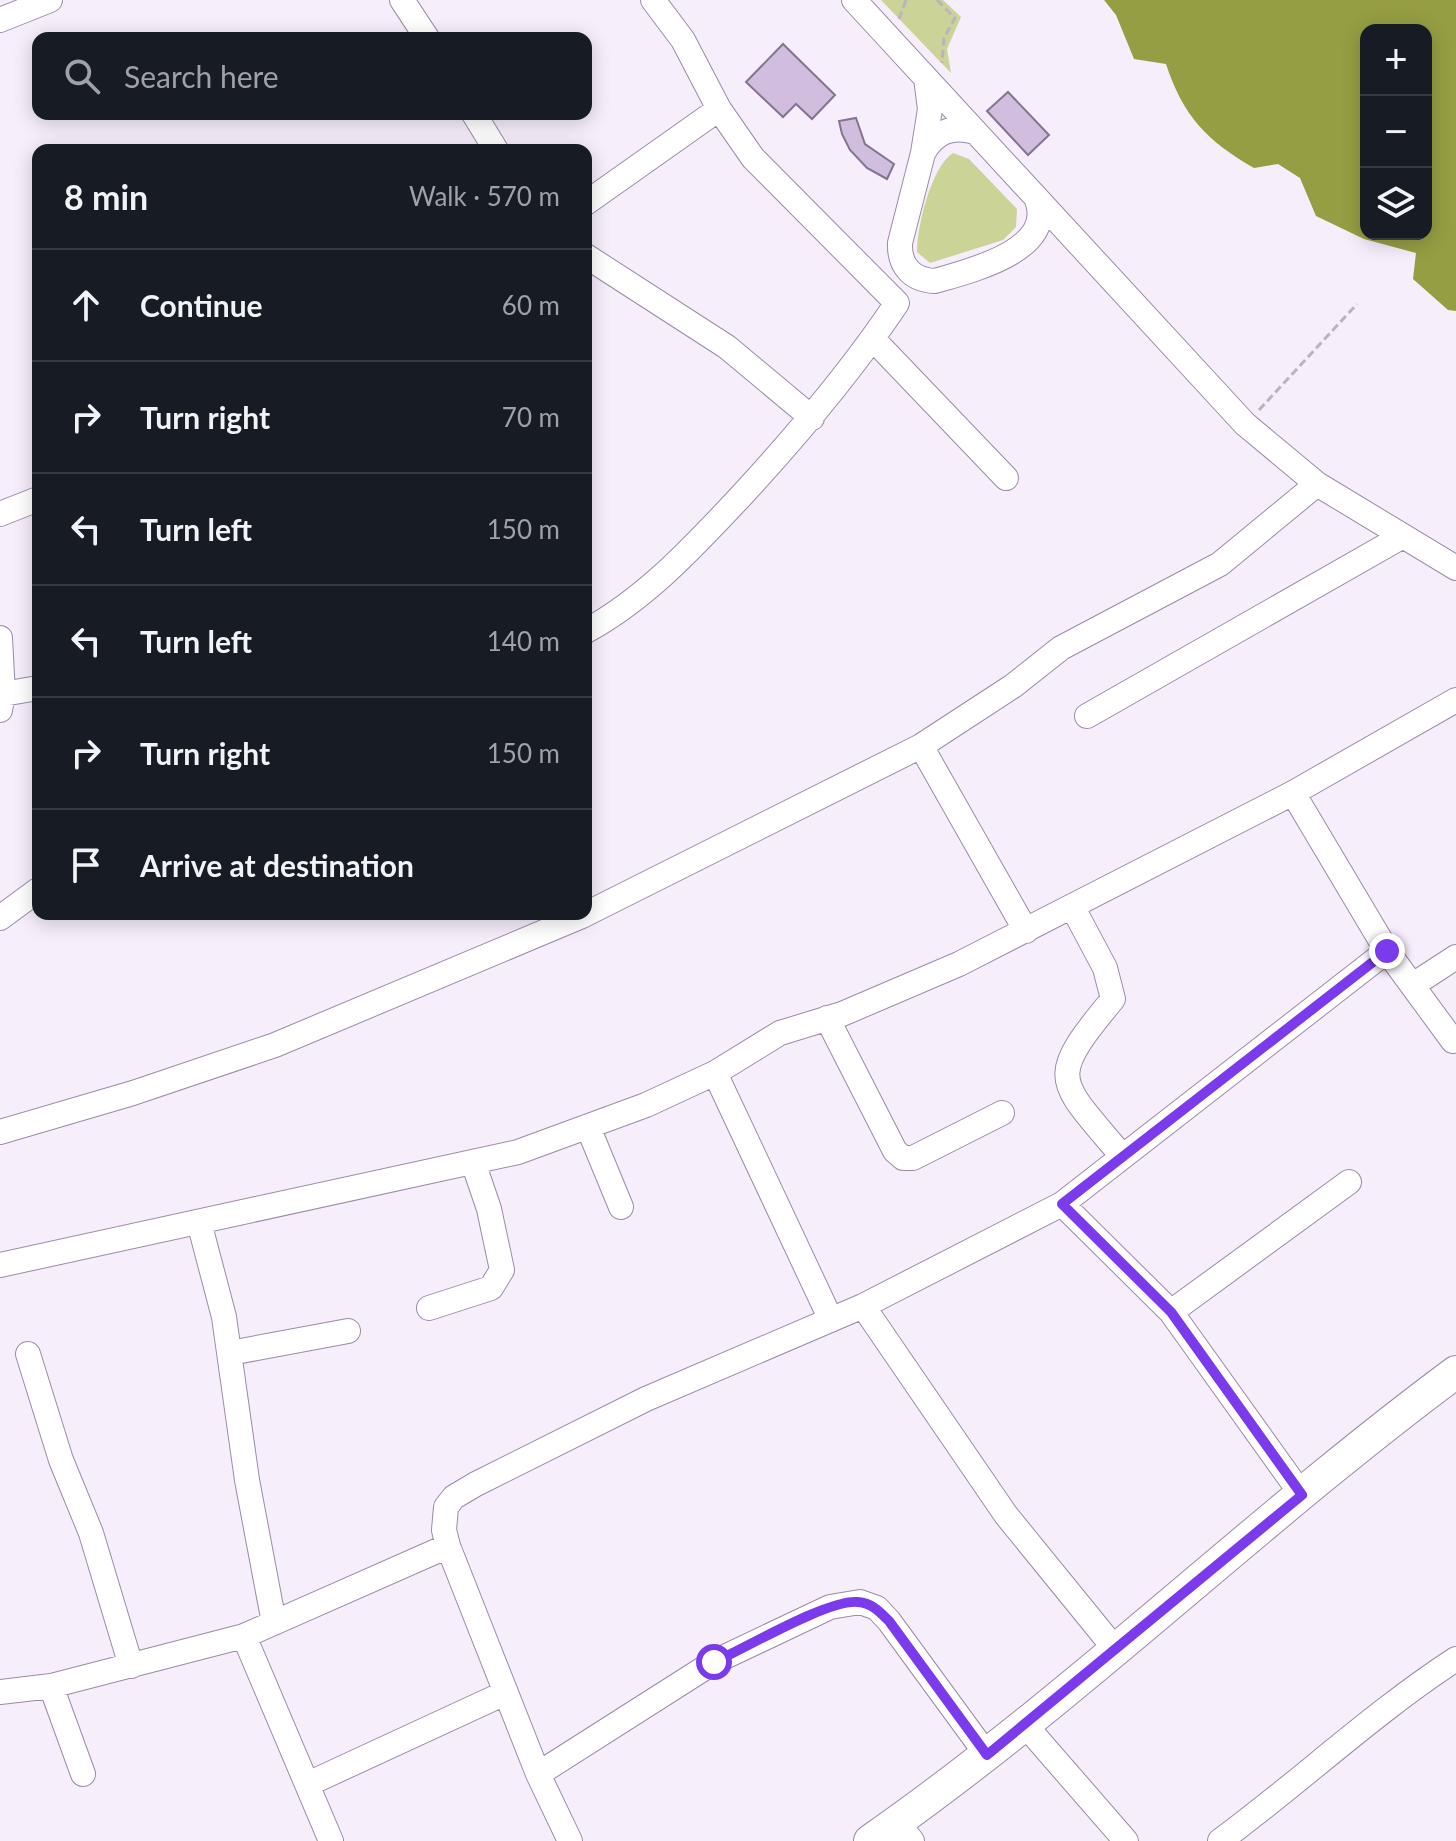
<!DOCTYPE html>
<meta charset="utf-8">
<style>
body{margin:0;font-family:Lato,sans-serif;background:#20242c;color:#f1f3f6}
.controls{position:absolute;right:24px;top:24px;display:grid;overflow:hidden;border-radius:16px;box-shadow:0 4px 20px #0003}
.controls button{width:72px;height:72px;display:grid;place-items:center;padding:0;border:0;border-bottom:2px solid #363941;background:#171b24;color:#f1f3f6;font:40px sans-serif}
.stop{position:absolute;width:24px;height:24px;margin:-18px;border:6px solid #7c3aed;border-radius:50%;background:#fff}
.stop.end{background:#7c3aed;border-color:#fff;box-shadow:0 2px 8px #0008}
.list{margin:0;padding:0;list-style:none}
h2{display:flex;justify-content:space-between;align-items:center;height:104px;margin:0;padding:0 32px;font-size:34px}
h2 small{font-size:26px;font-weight:400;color:#9ea1a6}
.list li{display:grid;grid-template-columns:52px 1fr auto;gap:24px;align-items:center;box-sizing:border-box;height:112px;padding:0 32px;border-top:2px solid #363941}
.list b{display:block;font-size:30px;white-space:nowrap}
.list em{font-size:26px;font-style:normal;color:#9ea1a6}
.icon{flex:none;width:44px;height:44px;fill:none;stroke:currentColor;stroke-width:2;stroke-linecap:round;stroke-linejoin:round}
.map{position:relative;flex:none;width:1456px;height:1841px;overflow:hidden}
.search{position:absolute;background:#171b24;box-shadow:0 4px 20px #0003;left:32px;top:32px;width:560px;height:88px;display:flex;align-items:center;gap:20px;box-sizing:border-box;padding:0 28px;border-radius:16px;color:#9ea1a6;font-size:30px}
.panel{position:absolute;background:#171b24;box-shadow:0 4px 20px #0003;left:32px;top:144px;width:560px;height:776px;border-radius:16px}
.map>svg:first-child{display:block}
</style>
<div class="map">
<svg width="1456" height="1841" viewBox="0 0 1456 1841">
<rect width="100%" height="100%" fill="#f6eefb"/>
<path fill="#cbd396" d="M881,0H943L961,17L947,49L951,73Z
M953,153L969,159L1017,209L1016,227L1003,240L930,263L917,252C917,227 931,167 953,153Z"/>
<path fill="#969e43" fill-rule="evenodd" d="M1104,0H1456V311L1448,310L1413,279L1416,253L1364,239L1316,216L1300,178L1278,164L1254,168C1207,141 1183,116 1166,64L1134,59L1116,15ZM1366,30H1426V234H1366Z"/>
<path fill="#d1bede" stroke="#847390" stroke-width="2" d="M783,44L835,95L812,119L796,104L783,117L746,82Z
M1008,92L1049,135L1028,155L987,111Z
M856,118L865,144L894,164L887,179L867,168L850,150L842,134L839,121Z"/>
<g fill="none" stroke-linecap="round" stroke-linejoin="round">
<g stroke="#9c8aa8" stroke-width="26">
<path id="minor" d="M402,0L427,38
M854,0L1245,424L1317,484L1456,568
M0,20L50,0
M474,114L496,150
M975,132C952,125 935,132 923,153L900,243C899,266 912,280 935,281C970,271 1056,250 1037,200
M923,153L930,109L926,78
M586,203L719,109
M586,256L727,347L812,418
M873,339L1006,478
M0,514L38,499
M586,631C647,598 696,544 743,494C799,433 851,372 897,303L753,158L719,109L683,40L653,0
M0,638L3,694L0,710
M3,694L38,688
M1087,716L1403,536
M921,746L1026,931
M1293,793L1387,951L1453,1041
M1072,906L1105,968L1113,999C1045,1081 1057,1078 1122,1156
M0,918L38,890
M1413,985L1456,957
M827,1018L895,1151L903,1158H913L1002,1113
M715,1073L831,1320
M588,1127L621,1207
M0,1132L133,1093L275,1045L582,916L921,746L1013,686L1061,648L1220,564L1317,484
M1062,1204L1171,1312L1302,1495
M199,1222L224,1317L247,1480L274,1623
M0,1265L518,1152L646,1105L715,1073L780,1033L842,1014L959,964L1293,793L1456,700
M863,1306L1006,1515L1115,1649
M429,1308L491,1288L502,1270L489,1209L473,1162
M1171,1312L1349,1182
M230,1353L348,1331
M28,1354L61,1460L91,1533L131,1666
M244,1636L331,1841
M51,1686L83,1774
M0,1692L51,1686L244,1636L448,1546
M1026,1726L1126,1841
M538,1774L714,1662L830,1607L860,1602L877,1608L889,1621L987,1755
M308,1784L505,1693
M897,1822L912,1841
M570,1841L538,1774L448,1546L444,1530L446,1507L454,1497L476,1484L646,1399L863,1306L1062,1204L1387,951
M1220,1841C1300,1782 1373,1713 1456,1659"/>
</g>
<g stroke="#9c8aa8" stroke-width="34">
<path id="major" d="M870,1841C1075,1698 1255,1521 1456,1372"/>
</g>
<path stroke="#bbb3c0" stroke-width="3" stroke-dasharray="8 4" stroke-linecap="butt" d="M937,0L955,18L944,38L942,63
M899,19L906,0
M1259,410L1357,304"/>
<use href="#minor" stroke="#fff" stroke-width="24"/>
<use href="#major" stroke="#fff" stroke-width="32"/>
</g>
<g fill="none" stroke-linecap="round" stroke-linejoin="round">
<path stroke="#7c3aed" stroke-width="10" d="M714,1662C746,1648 828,1599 858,1602C872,1603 880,1612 889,1621L987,1755L1302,1495L1171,1312L1062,1204L1387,951"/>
</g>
</svg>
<div class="controls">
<button>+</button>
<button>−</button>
<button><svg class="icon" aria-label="layers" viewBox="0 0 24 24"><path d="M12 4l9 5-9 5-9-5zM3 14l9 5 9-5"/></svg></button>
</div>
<div class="stop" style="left:714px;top:1662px"></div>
<div class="stop end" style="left:1387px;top:951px"></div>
<div class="search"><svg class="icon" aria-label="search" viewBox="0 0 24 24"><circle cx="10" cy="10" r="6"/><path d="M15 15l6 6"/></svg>Search here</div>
<section class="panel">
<h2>8 min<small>Walk · 570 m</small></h2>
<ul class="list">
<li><svg class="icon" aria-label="ahead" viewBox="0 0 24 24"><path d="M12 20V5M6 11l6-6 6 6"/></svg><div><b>Continue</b></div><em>60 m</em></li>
<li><svg class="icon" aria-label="right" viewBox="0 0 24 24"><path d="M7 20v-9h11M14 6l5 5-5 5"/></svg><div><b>Turn right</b></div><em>70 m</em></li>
<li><svg class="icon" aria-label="left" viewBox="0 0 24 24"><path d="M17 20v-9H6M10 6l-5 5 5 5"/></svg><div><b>Turn left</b></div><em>150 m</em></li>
<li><svg class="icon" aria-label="left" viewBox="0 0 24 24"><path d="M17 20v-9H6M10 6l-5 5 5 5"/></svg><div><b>Turn left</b></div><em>140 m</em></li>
<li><svg class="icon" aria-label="right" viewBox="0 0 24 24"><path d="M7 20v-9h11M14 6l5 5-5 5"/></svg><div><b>Turn right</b></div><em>150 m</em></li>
<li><svg class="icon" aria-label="arrive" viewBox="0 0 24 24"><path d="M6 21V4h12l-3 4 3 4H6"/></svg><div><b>Arrive at destination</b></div></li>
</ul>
</section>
</div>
